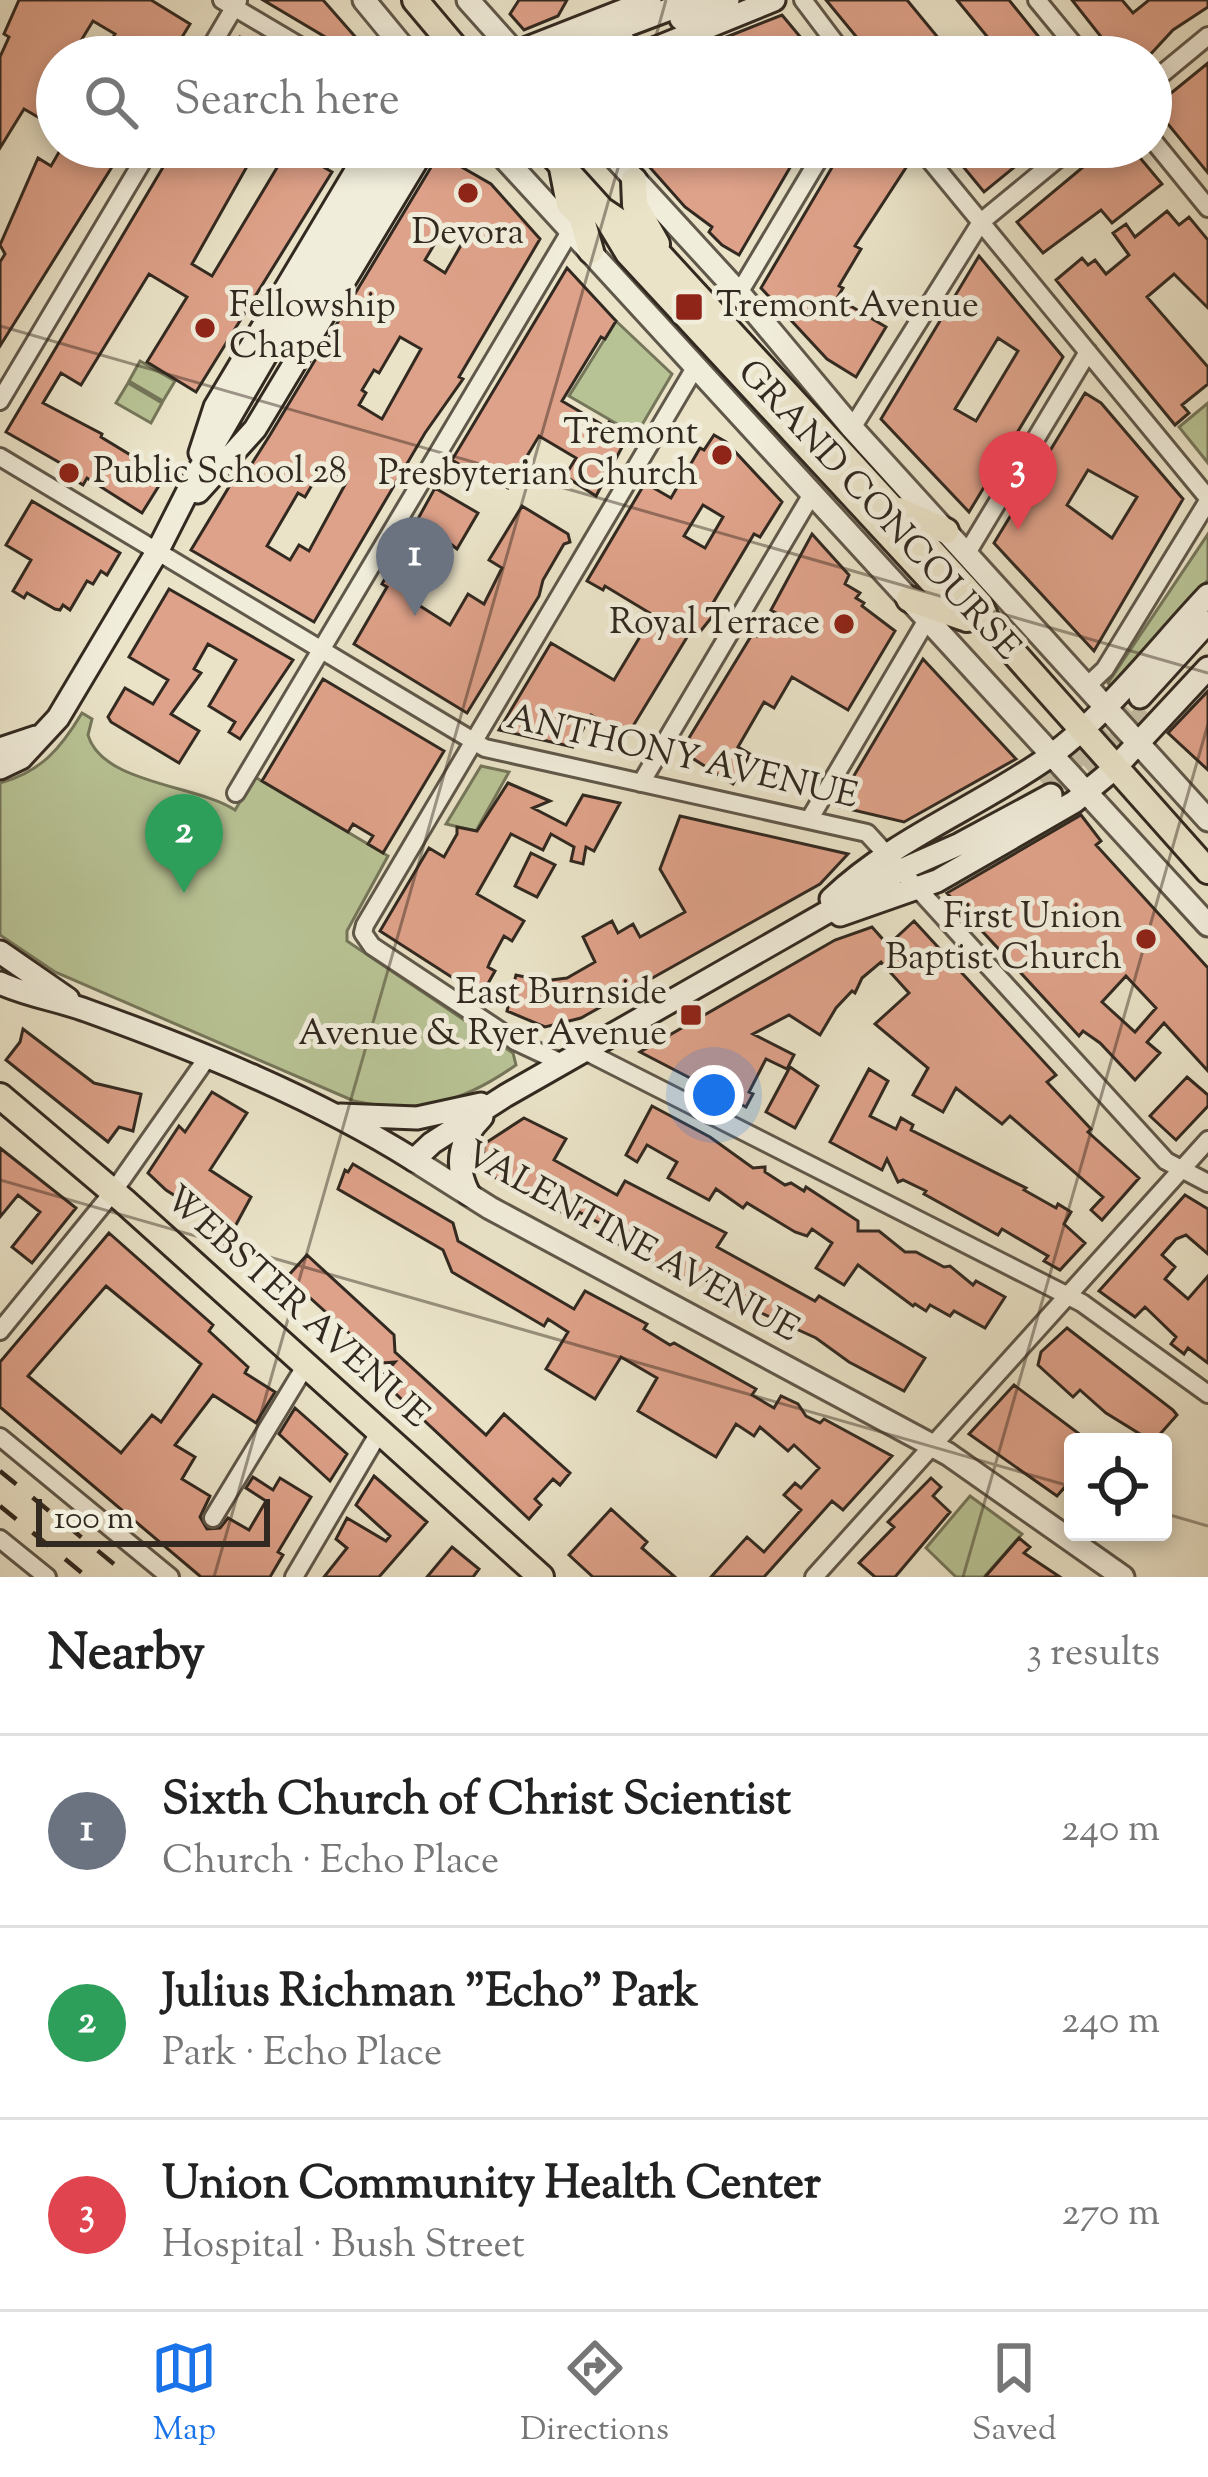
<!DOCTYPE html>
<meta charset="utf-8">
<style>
body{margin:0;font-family:"Sorts Mill Goudy",serif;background:#f6f6f6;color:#222}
.controls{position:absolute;right:36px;bottom:36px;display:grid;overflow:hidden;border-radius:12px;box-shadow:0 6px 18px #0003}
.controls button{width:108px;height:108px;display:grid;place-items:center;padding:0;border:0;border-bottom:3px solid #e0e0e0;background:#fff;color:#222;font:60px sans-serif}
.scale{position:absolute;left:36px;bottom:30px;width:234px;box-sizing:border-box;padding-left:12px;border:6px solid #322920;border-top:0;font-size:33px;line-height:42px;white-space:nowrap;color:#322920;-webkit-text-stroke:9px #f1eddb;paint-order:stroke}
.you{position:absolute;left:714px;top:1095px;width:42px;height:42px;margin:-30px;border:9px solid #fff;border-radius:50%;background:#1a73e8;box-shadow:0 0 0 18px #1a73e833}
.badge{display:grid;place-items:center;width:78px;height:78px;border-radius:50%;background:#1a73e8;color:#fff;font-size:39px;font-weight:700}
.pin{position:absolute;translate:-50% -99px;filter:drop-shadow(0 3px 6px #0008)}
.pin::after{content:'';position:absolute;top:63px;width:42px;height:36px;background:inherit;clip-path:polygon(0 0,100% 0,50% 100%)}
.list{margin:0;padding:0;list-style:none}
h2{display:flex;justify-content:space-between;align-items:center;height:156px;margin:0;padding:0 48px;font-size:51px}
h2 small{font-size:39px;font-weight:400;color:#767676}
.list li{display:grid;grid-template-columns:78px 1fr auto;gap:36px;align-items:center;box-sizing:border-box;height:192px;padding:0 48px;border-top:3px solid #e0e0e0}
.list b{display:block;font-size:45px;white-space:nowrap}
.list p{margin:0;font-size:39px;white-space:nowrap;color:#767676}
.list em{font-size:39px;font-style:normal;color:#767676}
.icon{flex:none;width:66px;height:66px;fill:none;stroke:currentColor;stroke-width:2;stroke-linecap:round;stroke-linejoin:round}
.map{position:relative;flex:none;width:1208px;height:1577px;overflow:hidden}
.search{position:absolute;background:#fff;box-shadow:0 6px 18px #0003;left:36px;right:36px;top:36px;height:132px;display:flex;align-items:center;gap:30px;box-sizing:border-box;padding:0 42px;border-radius:66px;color:#767676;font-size:45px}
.sheet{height:732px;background:#fff}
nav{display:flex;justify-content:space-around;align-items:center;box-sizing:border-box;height:168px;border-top:3px solid #e0e0e0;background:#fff;font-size:33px;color:#767676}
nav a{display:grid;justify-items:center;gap:6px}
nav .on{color:#1a73e8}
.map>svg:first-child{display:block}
</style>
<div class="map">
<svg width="1208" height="1577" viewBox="0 0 1208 1577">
<rect width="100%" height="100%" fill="#eae3c8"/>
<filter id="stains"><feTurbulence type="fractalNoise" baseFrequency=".00167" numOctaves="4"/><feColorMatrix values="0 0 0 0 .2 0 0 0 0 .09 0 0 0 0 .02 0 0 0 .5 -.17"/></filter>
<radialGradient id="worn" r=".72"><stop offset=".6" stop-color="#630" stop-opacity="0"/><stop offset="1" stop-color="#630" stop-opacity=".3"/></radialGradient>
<path fill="#b8c395" stroke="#75765a" stroke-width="3" d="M616,321L672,374L636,435L569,396Z
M140,361L175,381L163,401L129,381Z
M128,383L162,403L151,423L116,403Z
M1208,403V463L1179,427Z
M1208,534V580L1111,687L1108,683Z
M82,713L92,719L88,735C102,784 198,785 235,810L255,777L388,856L347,931V941L513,1053L516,1065C462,1103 418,1115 354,1101L55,972L0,935V783C41,772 61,748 82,713Z
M481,766L509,772L476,831L446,824Z
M970,1496L1022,1534L984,1577H956L926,1548Z"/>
<path fill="#dea189" stroke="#322920" stroke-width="3" fill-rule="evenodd" d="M19,0H151L190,24L170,57H101L115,34L93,21L71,57H57V82L47,99L57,104V128L24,109L0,148V57L9,37L4,34Z
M263,0H323L373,57H359Z
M519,0H567L558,16L524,30L510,14Z
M826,0H907L954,57H873Z
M957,0H1009L1055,57H1004Z
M1072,0H1122L1133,13L1149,0H1208V7L1173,30L1148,57H1117Z
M782,15L817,57H679L719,40Z
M240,37L274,57H228Z
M1208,63V173L1154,107Z
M62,147H108L120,154L0,346V262L5,254L0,245L38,158L51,166Z
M175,147H258L192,264L212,276L287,151L312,166L315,162L332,172L196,392L147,362L187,297L149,274L81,385L61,373L43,403L102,434L101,437L165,476L142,513L87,478L83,485L58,470L62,464L6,432Z
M642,147H802L739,255L722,245L709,232L712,227L685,207L638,154Z
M844,147H891L907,166L855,246L861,249L839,286L843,288L837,298L886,327L856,377L827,359L761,288Z
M947,147H1039L984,192Z
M1107,147H1131L1162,184L1112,223L1101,210L1043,253L1017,222Z
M439,154L491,184L540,239L459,377L463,379L425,433L314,622L191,550L235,477L239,479L251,465L270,435ZM444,228L464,240L445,273L425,260ZM400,337L421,349L382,419L359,405L366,393L362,390L374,370L379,373ZM323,466L347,481L309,551L299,545L290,560L267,546L298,493L305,497Z
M1167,211L1179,225L1189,217L1208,240V308L1174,274L1147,297L1208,367V384L1182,405L1189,413L1175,425L1056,280L1082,258L1088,265L1095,260L1106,274L1129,255L1113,233L1126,224L1135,237Z
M979,256L1063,357L969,512L881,419ZM998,338L1018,351L976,421L955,409Z
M567,268L616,321L605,339L601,337L562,401L606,427L609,422L629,434L596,496L565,476L576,458L539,436L508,488L472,466L469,470L452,460Z
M1085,393L1101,403L1183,499L1094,651L994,543ZM1088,470L1137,497L1112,538L1067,505Z
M714,435L726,442L782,502L760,537L754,534L713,603L719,606L711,618L699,633L692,629L627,736L591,715L573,747L499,730L551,643L614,680L653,615L605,586L603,590L587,581L645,483L671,498L700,448L704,450ZM703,505L723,517L705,548L684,536Z
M435,488L478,513L457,549L452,545L417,604L450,625L468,594L484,604L502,568L489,560L522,506L568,534L570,542L564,544L543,580L539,596L467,713L354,644L387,587L382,584Z
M32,501L120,553L107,575L101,571L93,584L87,581L70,610L63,605L60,610L55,609L27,593L24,598L13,591L31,560L6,545Z
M812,534L849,575L845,584L860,593L856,598L864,603L862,606L895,631L848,710L792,677L774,708L764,702L738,747L750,754L733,784L681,751L753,633L757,636L763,626H798L771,610Z
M169,589L293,660L240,739L229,732L235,722L209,706L236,660L208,644L194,669L201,673L171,714L199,731L179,763L111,722L108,717L125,688L153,704L168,680L129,657Z
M923,659L1016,759L904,822L836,806Z
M323,679L444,751L383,853L368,844L373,836L353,824L348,832L262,781Z
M1208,691V770L1168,733Z
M508,783L550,801L533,808L566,825L583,795L620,803L594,851L586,847L583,864L571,861L574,847L551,834L543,850L511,834L477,894L524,921L512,941L504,936L490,962L488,967L495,971L481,996L380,931L429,848L444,857L457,834V827L477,831Z
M1081,815L1101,841L1096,845L1208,968V1071L1164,1023L1147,1042L1160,1053L1135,1080L1100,1043L1083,1031L1079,1036L947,893ZM1126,976L1156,1008L1135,1032L1102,1002Z
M680,816L848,854L820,884L581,1018L545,1027L507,1011L516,975L543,981L567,978L595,962L583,937L612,921L618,933L633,924L640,937L685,912L660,869Z
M531,853L555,865L537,897L515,886Z
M914,921L1056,1075L1047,1082L1091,1129L1088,1132L1139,1178L1102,1220L1091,1210L1103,1197L1010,1116L1002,1124L956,1088L943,1112L913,1095L928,1068L875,1024L909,993L881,962L862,978L855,993L852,991L836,1008L820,1035L789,1015L753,1034L794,1055L787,1069L766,1059L749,1092L753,1094L746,1107L640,1052L835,940L872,927L888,945Z
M23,1029L94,1083L141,1094L133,1131L119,1127L108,1142L6,1060L20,1042Z
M790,1067L818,1086L795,1128L766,1112Z
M869,1069L888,1081L870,1116L896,1129L901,1118L913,1125L911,1130L1026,1188L1024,1190L1056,1208L1058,1204L1071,1212L1064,1224L1085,1243L1060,1270L1044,1261L1048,1256L1002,1229L998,1235L924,1194L926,1191L903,1180L898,1182L887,1159L882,1170L830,1142Z
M1187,1077L1208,1095V1106L1176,1140L1150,1116Z
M212,1092L247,1113L210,1170L251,1197L232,1232L166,1190L148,1173L179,1126L185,1132Z
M652,1106L710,1137L753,1168L765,1167V1172L785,1185L791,1183L804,1191L806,1187L858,1221V1231H879L905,1252H916L944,1267L950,1266L973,1285L976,1281L1005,1297L985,1328L954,1311L950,1316L930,1305L926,1311L915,1304L913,1306L858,1265L844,1285L816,1268L832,1243L812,1229L807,1236L795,1232L747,1203L743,1208L716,1189L709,1200L668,1178L677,1162L647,1145L637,1162L626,1155Z
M524,1118L566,1139L554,1160L617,1195L625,1181L726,1233L717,1247L815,1301L819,1296L925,1358L904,1391L849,1362L816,1338L733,1300L735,1297L702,1278L696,1286L596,1232L601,1224L579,1212L575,1219L490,1175L483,1166L484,1144Z
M0,1148L76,1208L32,1263L12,1247L40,1212L18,1195L0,1217Z
M353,1164L453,1223L458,1241L574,1309L585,1291L647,1324L644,1329L670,1345L674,1343L756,1389L752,1395L774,1408L781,1396L798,1404L806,1416L820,1423L824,1419L892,1456L843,1510L832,1501L764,1577H711L747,1537L764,1552L801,1510L784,1495L795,1483L801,1488L819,1468L794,1445L788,1451L760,1427L754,1436L736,1424L716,1457L638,1411L657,1378L621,1357L595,1399L546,1369L568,1332L548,1319L544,1326L452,1272L443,1250L338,1189L345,1170L348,1172Z
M1185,1195L1208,1209V1254L1186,1235L1176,1239L1162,1255L1175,1267L1165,1279L1188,1299L1208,1276V1363L1188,1348L1184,1354L1171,1344L1176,1337L1145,1307L1135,1317L1099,1291Z
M109,1233L213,1325L209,1331L248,1367L245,1373L275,1392L256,1423L213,1395L175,1445L195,1457L182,1479L210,1496L200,1517L207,1529L220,1528L228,1518L249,1530L266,1501L246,1488L253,1477L273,1490L280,1478L311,1497L278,1552L283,1555L270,1577H201L0,1407V1362ZM106,1286L201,1364L161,1422L152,1415L121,1453L28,1376Z
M307,1255L394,1335L395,1352L486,1435L504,1414L570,1473L560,1485L553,1479L535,1499L541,1505L529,1519L380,1379L395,1362L382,1363L287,1277Z
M1067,1328L1173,1410L1177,1415L1153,1442L1106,1413L1080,1390L1073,1397L1038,1365L1041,1352Z
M1014,1385L1090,1442H1073V1497L1064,1488L1057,1496L969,1434Z
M295,1408L347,1454L330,1481L279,1434Z
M374,1476L427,1522L379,1577H324L347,1548L336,1539L347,1518L386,1541L390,1536L356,1505Z
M931,1478L941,1487L933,1496L950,1512L895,1577H875L859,1563L894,1527L888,1522Z
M611,1509L647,1542L642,1548L675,1577H593L569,1555Z
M1019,1538L1030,1547L1024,1553L1060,1577H985Z
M452,1547L479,1569L473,1577H427Z"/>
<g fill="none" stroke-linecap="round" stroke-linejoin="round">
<path stroke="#c5bea6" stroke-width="21" stroke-dasharray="21 10" stroke-linecap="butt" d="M1043,784L1086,750L1140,697
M1062,788L1099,759L1149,709"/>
<g stroke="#60584a" stroke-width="22">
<path id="minor" d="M222,0L318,57
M803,0L846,57
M1037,0L1084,57
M205,57L238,1
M1151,83L1208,36
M1151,138L1208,208
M919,147L1208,498
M739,293L826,147
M0,401L151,147
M852,428L981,222L1072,147
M0,457L485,748L867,833L1166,1161L1208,1183
M967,553L1088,352
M1087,686L1105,669L1208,501
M641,783L812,494
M236,793L571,230
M809,820L928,618
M585,1051L1082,1303L1208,1394
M562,1063L517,1042L372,946L363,933L365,925L696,366
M0,1331L113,1192L207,1058
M0,1437L170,1577
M213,1518L306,1365
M0,1539L47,1577
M294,1577L380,1431
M814,1577L1208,1140"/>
</g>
<g stroke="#60584a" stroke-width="27">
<path id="tertiary" d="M364,0L411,57
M468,0L519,57
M494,147L1208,925
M605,147L739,293L852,428L1208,820
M414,1160L490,1208L948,1454L1123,1577"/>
</g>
<g stroke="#322920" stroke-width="27">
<path id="secondary" d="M681,19L728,0
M556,52L694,0
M504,57L650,0
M586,57L624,42
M634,57L774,0
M288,344L406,147
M200,453L215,407L356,171
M198,492L255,429L425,147
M1140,697L1208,622
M0,749L36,737
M0,768L21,758L58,718L157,552L195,477L387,147
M831,899C894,839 976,808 1046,759C1108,715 1157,649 1208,595
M840,915L937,881L1074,802L1114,769L1208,668
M0,952L68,999
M0,983C28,996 59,1000 88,1011C199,1051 313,1097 414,1160L432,1143L505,1096L901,870L960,844L1051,795
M340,1115L417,1118L481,1104
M469,1194C454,1165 459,1140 482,1117"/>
</g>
<g stroke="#322920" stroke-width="30">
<path id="primary" d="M415,0L463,57
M545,147L602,210L628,253L967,619
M562,168L569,204L581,216L591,251
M634,180L635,205L657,244
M602,210L644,238L980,604L989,625L1208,871
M899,510L946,531
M909,599L964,618
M0,1096L124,1201L541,1577"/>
</g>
<use href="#minor" stroke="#f1eddb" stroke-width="16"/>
<use href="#tertiary" stroke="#f1eddb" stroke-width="21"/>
<use href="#secondary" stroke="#f1eddb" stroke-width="21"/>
<use href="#primary" stroke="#eae3c8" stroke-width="24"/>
<path stroke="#322920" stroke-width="4.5" stroke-dasharray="21 21" stroke-linecap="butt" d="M0,1471L130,1577
M0,1506L87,1577"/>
</g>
<path fill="none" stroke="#322920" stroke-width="3" stroke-opacity="0.45" d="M650,57L666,0M0,326L1208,673M0,1180L1073,1487M1163,1513L1208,1526M214,1577L624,147M963,1577L1208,724"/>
<g fill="#8f2418" stroke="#f1eddb" stroke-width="4.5">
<circle cx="468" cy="193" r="12"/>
<rect x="674" y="292" width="30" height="30" rx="6"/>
<circle cx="205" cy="328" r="12"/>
<circle cx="722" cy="455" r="12"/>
<circle cx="69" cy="473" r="12"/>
<circle cx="844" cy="624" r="12"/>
<circle cx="1146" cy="939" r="12"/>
<rect x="679" y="1003" width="24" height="24" rx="6"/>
</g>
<g text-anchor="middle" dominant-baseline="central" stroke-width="10" stroke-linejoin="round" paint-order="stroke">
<g font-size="36" fill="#322920" stroke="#f1eddb" text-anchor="end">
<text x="468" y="234" text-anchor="middle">Devora</text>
<text x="229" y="307" text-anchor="start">Fellowship<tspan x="229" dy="41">Chapel</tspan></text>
<text x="716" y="307" text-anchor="start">Tremont Avenue</text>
<text x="698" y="434">Tremont<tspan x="698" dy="41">Presbyterian Church</tspan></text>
<text x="93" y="473" text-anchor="start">Public School 28</text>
<text x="820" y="624">Royal Terrace</text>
<text x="1122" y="918">First Union<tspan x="1122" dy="41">Baptist Church</tspan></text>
<text x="667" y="994">East Burnside<tspan x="667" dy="41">Avenue &amp; Ryer Avenue</tspan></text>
</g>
<g font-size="36" fill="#322920" stroke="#f1eddb">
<text transform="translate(878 511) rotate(47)">GRAND CONCOURSE</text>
<text transform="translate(682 758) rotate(13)">ANTHONY AVENUE</text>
<text transform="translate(631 1243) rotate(29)">VALENTINE AVENUE</text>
<text transform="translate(296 1308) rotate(42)">WEBSTER AVENUE</text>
</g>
</g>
<rect width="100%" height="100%" filter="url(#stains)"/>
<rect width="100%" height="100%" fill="url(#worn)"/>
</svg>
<div class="controls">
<button><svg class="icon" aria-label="locate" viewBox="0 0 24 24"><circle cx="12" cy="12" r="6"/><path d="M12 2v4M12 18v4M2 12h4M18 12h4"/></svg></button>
</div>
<div class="scale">100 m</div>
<div class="you"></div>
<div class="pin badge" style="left:415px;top:616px;background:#6b7280">1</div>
<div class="pin badge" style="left:184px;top:893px;background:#2e9e5b">2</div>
<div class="pin badge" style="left:1018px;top:530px;background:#e0444e">3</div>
<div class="search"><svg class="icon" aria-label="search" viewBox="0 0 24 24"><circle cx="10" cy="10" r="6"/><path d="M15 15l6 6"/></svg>Search here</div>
</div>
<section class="sheet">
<h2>Nearby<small>3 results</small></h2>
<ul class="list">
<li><span class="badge" style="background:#6b7280">1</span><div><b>Sixth Church of Christ Scientist</b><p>Church · Echo Place</p></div><em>240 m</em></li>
<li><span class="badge" style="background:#2e9e5b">2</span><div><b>Julius Richman &quot;Echo&quot; Park</b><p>Park · Echo Place</p></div><em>240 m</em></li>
<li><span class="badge" style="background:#e0444e">3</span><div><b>Union Community Health Center</b><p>Hospital · Bush Street</p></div><em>270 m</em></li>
</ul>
</section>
<nav>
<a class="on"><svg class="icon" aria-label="map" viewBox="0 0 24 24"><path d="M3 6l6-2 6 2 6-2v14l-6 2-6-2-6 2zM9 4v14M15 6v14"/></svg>Map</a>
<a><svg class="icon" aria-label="directions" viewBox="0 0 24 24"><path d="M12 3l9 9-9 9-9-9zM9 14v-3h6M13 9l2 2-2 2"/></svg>Directions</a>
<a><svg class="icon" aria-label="saved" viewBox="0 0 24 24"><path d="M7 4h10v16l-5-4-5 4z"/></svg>Saved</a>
</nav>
